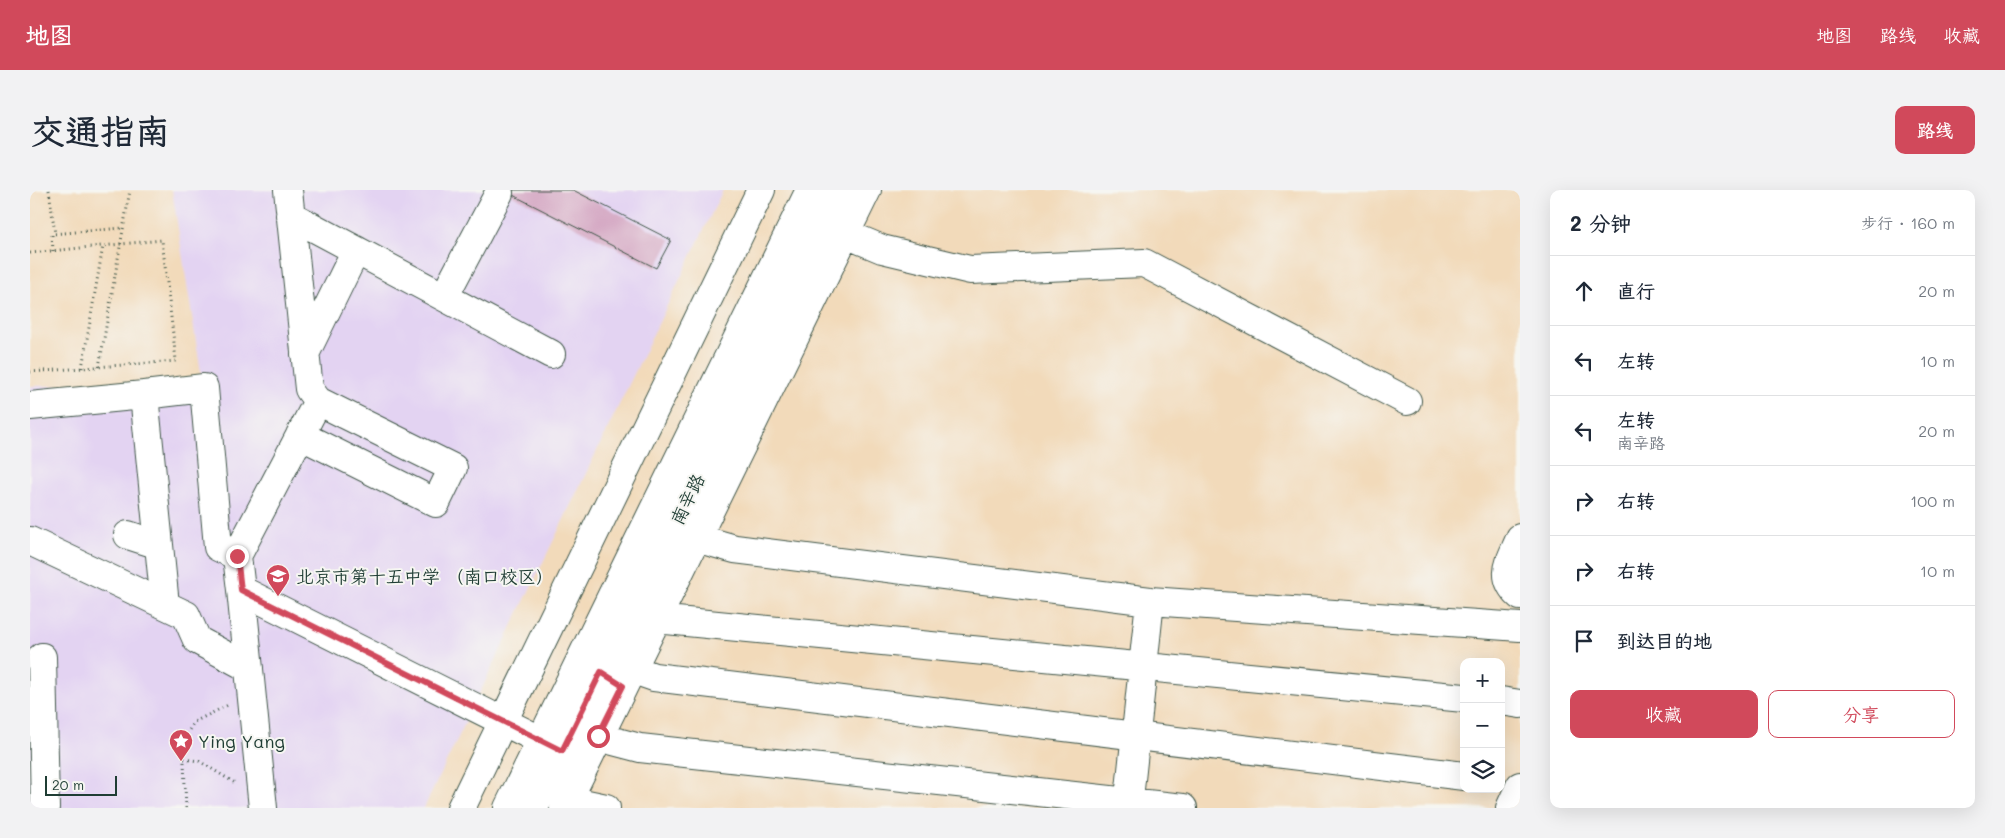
<!DOCTYPE html>
<html lang="zh">
<meta charset="utf-8">
<style>
body{margin:0;font-family:Mali,"LXGW WenKai TC",sans-serif;background:#f2f2f3;color:#1f2937}
.controls{position:absolute;right:15px;bottom:15px;display:grid;overflow:hidden;border-radius:10px;box-shadow:0 5px 20px #0002}
.controls button{width:45px;height:45px;display:grid;place-items:center;padding:0;border:0;border-bottom:1px solid #e0e1e3;background:#fff;color:#1f2937;font:25px sans-serif}
.scale{position:absolute;left:15px;bottom:12px;width:72px;box-sizing:border-box;padding-left:5px;border:2px solid #1f3d34;border-top:0;font-size:14px;line-height:18px;white-space:nowrap;color:#1f3d34;-webkit-text-stroke:4px #f6f6f2;paint-order:stroke}
.stop{position:absolute;width:15px;height:15px;margin:-11px;border:4px solid #d1495b;border-radius:50%;background:#fff}
.stop.end{background:#d1495b;border-color:#fff;box-shadow:0 1px 5px #0008}
.list{margin:0;padding:0;list-style:none}
h2{display:flex;justify-content:space-between;align-items:center;height:65px;margin:0;padding:0 20px;font-size:21px}
h2 small{font-size:16px;font-weight:400;color:#747a83}
.list li{display:grid;grid-template-columns:32px 1fr auto;gap:15px;align-items:center;box-sizing:border-box;height:70px;padding:0 20px;border-top:1px solid #e0e1e3}
.list b{display:block;font-size:19px;white-space:nowrap}
.list p{margin:0;font-size:16px;white-space:nowrap;color:#747a83}
.list em{font-size:16px;font-style:normal;color:#747a83}
.actions{display:flex;gap:10px;padding:15px 20px}
.actions a{flex:1;padding:11px 0;border:1px solid #d1495b;border-radius:10px;text-align:center;font-size:18px;color:#d1495b}
.actions .main{background:#d1495b;color:#fff}
.icon{flex:none;width:28px;height:28px;fill:none;stroke:currentColor;stroke-width:2;stroke-linecap:round;stroke-linejoin:round}
.map{position:relative;flex:none;width:1490px;height:618px;overflow:hidden;border-radius:10px}
header{display:flex;align-items:center;gap:30px;box-sizing:border-box;height:70px;padding:0 25px;background:#d1495b;color:#fff}
header strong{font-size:24px}
nav{display:flex;gap:28px;margin-inline-start:auto;font-size:18px}
.intro{display:flex;align-items:center;justify-content:space-between;box-sizing:border-box;height:120px;padding:0 30px}
h1{margin:0;font-size:35px}
.button{padding:12px 22px;border-radius:10px;background:#d1495b;color:#fff;font-size:18px;font-weight:700}
main{display:flex;gap:30px;padding:0 30px}
aside{flex:1;background:#fff;border-radius:10px;box-shadow:0 5px 20px #0002}
.map>svg:first-child{display:block}
</style>
<header>
<strong>地图</strong>
<nav><a>地图</a><a>路线</a><a>收藏</a></nav>
</header>
<div class="intro"><h1>交通指南</h1><a class="button">路线</a></div>
<main>
<div class="map">
<svg width="1490" height="618" viewBox="0 0 1490 618">
<rect width="100%" height="100%" fill="#f6f6f2"/>
<filter id="ink" filterUnits="userSpaceOnUse"><feTurbulence type="fractalNoise" baseFrequency=".02" numOctaves="2"/><feDisplacementMap in="SourceGraphic" scale="10" xChannelSelector="R" yChannelSelector="G"/><feConvolveMatrix kernelMatrix="1 2 1 2 8 2 1 2 1" color-interpolation-filters="sRGB"/></filter>
<filter id="wash" filterUnits="userSpaceOnUse"><feTurbulence type="fractalNoise" baseFrequency=".0096" numOctaves="4" result="noise"/><feDisplacementMap in="SourceGraphic" scale="20" xChannelSelector="R" yChannelSelector="G"/><feGaussianBlur stdDeviation="1.12" result="paint"/><feColorMatrix in="noise" values="0 0 0 0 0 0 0 0 0 0 0 0 0 0 0 0 0 1.4 0 .05"/><feComposite in="paint" operator="in"/></filter>
<g filter="url(#wash)">
<rect width="100%" height="100%" fill="#f2daba"/>
<path fill="#e3d3f2" d="M142,0H693L394,618H0V196L173,195Z"/>
<g id="blocks">
<path fill="#d6aac5" d="M473,0H543L641,50L626,78Z"/>
</g>
</g>
<g filter="url(#ink)">
<use href="#blocks" fill-opacity="0" stroke="#3f5548" stroke-width="1"/>
<g fill="none" stroke-linecap="round" stroke-linejoin="round">
<g stroke="#3f5548" stroke-width="30">
<path id="minor" d="M258,0L279,199L288,211
M260,25L521,164
M816,44L852,59L940,80L1114,73L1377,211
M414,107L469,3
M275,164L326,60
M114,205L174,198L188,357L207,366
M0,216L114,205L135,415
M270,245L406,313L423,278L288,211L207,366L211,400L532,561
M98,345L129,355
M666,348L705,359L1120,411L1490,437
M1490,348C1481,371 1468,386 1490,406
M0,351L156,425L167,450L219,478
M211,400L233,618
M626,429L1434,508
M12,467L15,618
M601,479L624,487L1434,586
M1471,511L1490,514
M568,547L610,558L1153,618
M538,610L576,618
M431,618L731,0
M534,618L837,0
M1098,618L1120,411
M1480,618L1490,596"/>
</g>
<g stroke="#3f5548" stroke-width="30">
<path id="major" d="M478,618L780,0
M504,618L809,0"/>
</g>
<path stroke="#3f5548" stroke-width="3" stroke-dasharray="1 4" stroke-linecap="butt" d="M19,0L25,44
M23,61L22,44L93,38
M0,63L132,50L146,170
M69,177L100,0
M52,178L73,56
M0,182L146,171
M154,569L169,571L205,593
M156,618L153,550L164,532L198,515"/>
<use href="#minor" stroke="#fff" stroke-width="28"/>
<use href="#major" stroke="#fff" stroke-width="28"/>
</g>
</g>
<g fill="none" stroke-linecap="round" stroke-linejoin="round" filter="url(#ink)">
<path stroke="#d1495b" stroke-width="6" d="M207,366L211,400L532,561L571,482L593,496L568,546"/>
</g>
<defs>
<g id="school-pin" transform="scale(1.25)"><path d="M0 17L-7.5 6A9.5 9.5 0 1 1 7.5 6Z" fill="#d1495b" stroke="#f6f6f2"/><path d="M0-5L7-2L0 1L-7-2ZM-4 1L0 2.5L4 1V4Q0 6-4 4Z" fill="#fff"/></g>
<g id="sight-pin" transform="scale(1.25)"><path d="M0 17L-7.5 6A9.5 9.5 0 1 1 7.5 6Z" fill="#d1495b" stroke="#f6f6f2"/><path d="M0-6L1.8-2.2L6-1.7L2.9 1.2L3.7 5.4L0 3.3L-3.7 5.4L-2.9 1.2L-6-1.7L-1.8-2.2Z" fill="#fff"/></g>
</defs>
<g fill-rule="evenodd">
<use href="#school-pin" x="248" y="386"/>
<use href="#sight-pin" x="151" y="551"/>
</g>
<g text-anchor="middle" dominant-baseline="central" stroke-width="4" stroke-linejoin="round" paint-order="stroke">
<g font-size="18" fill="#1f3d34" stroke="#f6f6f2">
<text transform="translate(657 309) rotate(-64)">南辛路</text>
</g>
<g font-size="18" fill="#1f3d34" stroke="#f6f6f2" text-anchor="start">
<text x="266" y="386">北京市第十五中学 （南口校区）</text>
<text x="168" y="551">Ying Yang</text>
</g>
</g>
</svg>
<div class="controls">
<button>+</button>
<button>−</button>
<button><svg class="icon" aria-label="layers" viewBox="0 0 24 24"><path d="M12 4l9 5-9 5-9-5zM3 14l9 5 9-5"/></svg></button>
</div>
<div class="scale">20 m</div>
<div class="stop" style="left:568px;top:546px"></div>
<div class="stop end" style="left:207px;top:366px"></div>
</div>
<aside>
<h2>2 分钟<small>步行 · 160 m</small></h2>
<ul class="list">
<li><svg class="icon" aria-label="ahead" viewBox="0 0 24 24"><path d="M12 20V5M6 11l6-6 6 6"/></svg><div><b>直行</b></div><em>20 m</em></li>
<li><svg class="icon" aria-label="left" viewBox="0 0 24 24"><path d="M17 20v-9H6M10 6l-5 5 5 5"/></svg><div><b>左转</b></div><em>10 m</em></li>
<li><svg class="icon" aria-label="left" viewBox="0 0 24 24"><path d="M17 20v-9H6M10 6l-5 5 5 5"/></svg><div><b>左转</b><p>南辛路</p></div><em>20 m</em></li>
<li><svg class="icon" aria-label="right" viewBox="0 0 24 24"><path d="M7 20v-9h11M14 6l5 5-5 5"/></svg><div><b>右转</b></div><em>100 m</em></li>
<li><svg class="icon" aria-label="right" viewBox="0 0 24 24"><path d="M7 20v-9h11M14 6l5 5-5 5"/></svg><div><b>右转</b></div><em>10 m</em></li>
<li><svg class="icon" aria-label="arrive" viewBox="0 0 24 24"><path d="M6 21V4h12l-3 4 3 4H6"/></svg><div><b>到达目的地</b></div></li>
</ul>
<div class="actions"><a class="main">收藏</a><a>分享</a></div>
</aside>
</main>
